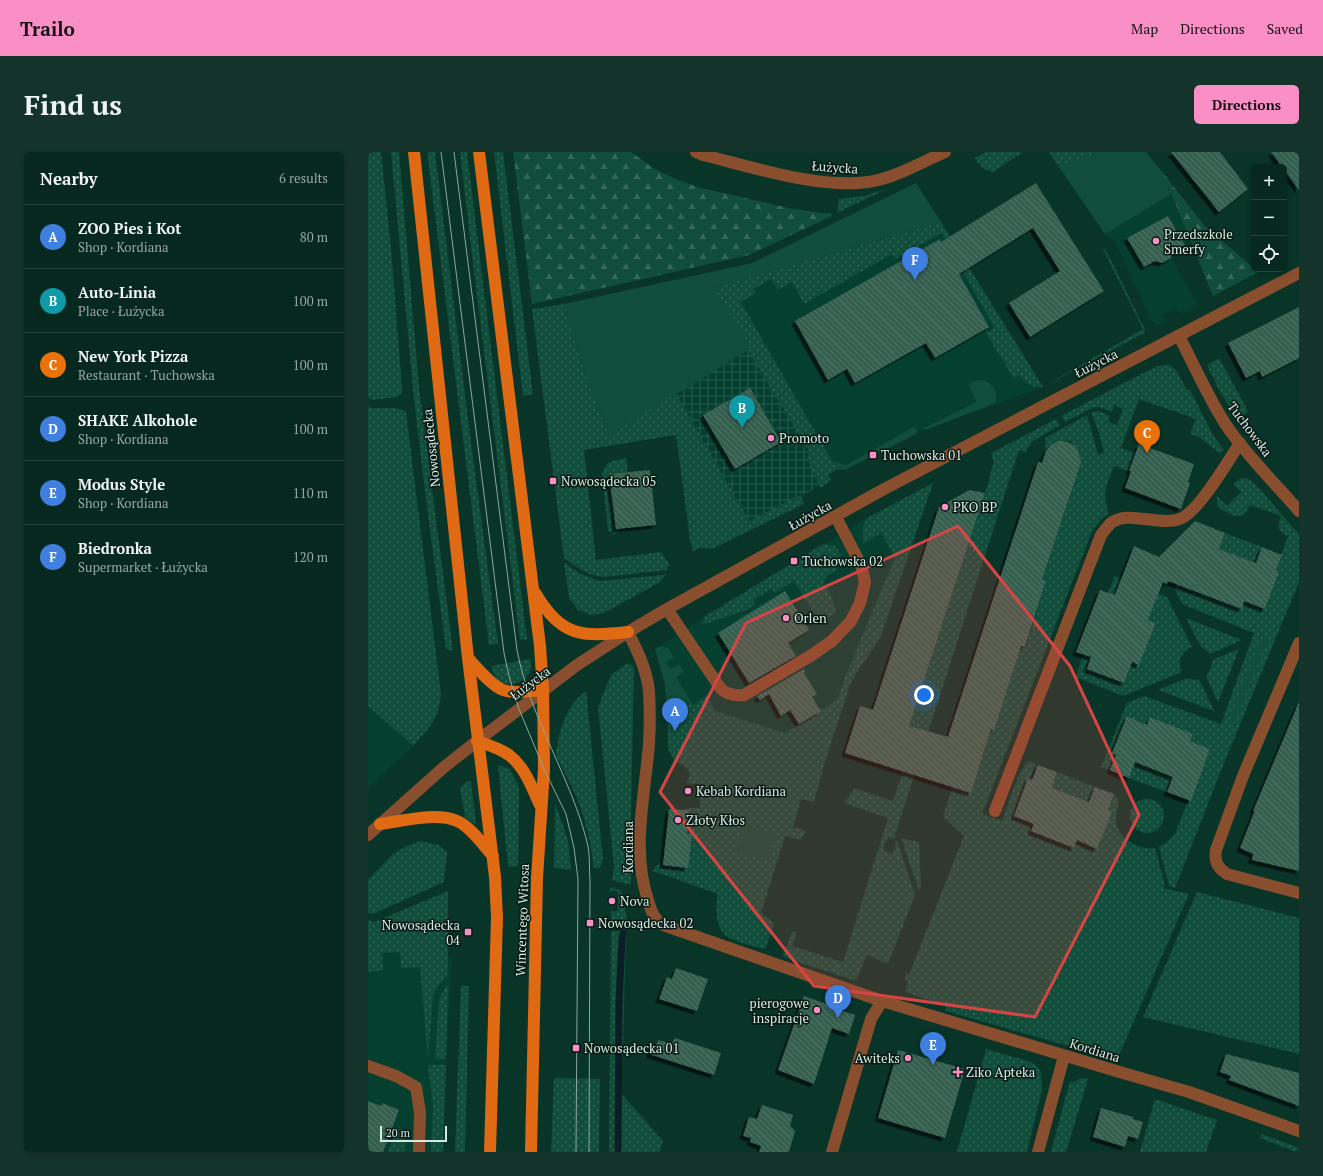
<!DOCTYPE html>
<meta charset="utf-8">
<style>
body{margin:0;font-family:"PT Serif",serif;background:#14342b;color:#f1f3f6}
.controls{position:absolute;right:12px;top:12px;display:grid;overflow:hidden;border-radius:6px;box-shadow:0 2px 6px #0003}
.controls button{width:36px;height:36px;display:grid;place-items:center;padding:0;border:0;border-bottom:1px solid #27443c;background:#06281e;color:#f1f3f6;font:20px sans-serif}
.scale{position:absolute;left:12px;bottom:10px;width:67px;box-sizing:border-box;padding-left:4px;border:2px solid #d5ebe2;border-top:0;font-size:11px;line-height:14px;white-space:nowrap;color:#d5ebe2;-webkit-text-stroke:3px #081913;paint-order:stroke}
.you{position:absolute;left:556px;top:543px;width:14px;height:14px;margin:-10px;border:3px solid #fff;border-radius:50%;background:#1a73e8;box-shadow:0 0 0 6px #1a73e833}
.badge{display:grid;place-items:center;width:26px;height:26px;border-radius:50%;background:#fa8fc6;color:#fff;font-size:13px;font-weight:700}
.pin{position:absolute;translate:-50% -33px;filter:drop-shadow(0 1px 2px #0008)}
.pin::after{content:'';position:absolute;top:21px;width:14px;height:12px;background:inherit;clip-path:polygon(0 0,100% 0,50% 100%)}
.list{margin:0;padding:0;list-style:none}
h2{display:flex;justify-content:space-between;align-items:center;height:52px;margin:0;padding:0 16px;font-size:17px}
h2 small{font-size:13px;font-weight:400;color:#98a6a4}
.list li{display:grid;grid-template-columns:26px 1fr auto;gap:12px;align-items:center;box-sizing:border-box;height:64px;padding:0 16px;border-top:1px solid #27443c}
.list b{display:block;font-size:15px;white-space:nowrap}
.list p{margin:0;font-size:13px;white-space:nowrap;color:#98a6a4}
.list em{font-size:13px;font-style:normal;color:#98a6a4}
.icon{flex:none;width:22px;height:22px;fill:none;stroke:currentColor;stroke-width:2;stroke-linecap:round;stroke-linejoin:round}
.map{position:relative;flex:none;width:931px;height:1000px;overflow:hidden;border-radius:6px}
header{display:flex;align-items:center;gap:24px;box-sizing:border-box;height:56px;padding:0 20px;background:#fa8fc6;color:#111}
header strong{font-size:19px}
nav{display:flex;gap:22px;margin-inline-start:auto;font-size:14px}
.intro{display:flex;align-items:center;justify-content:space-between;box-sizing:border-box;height:96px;padding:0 24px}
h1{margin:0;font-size:28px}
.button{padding:10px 18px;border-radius:6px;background:#fa8fc6;color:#111;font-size:14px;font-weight:700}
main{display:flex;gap:24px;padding:0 24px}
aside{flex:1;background:#06281e;border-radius:6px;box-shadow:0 2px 6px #0003}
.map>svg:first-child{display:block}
</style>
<header>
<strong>Trailo</strong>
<nav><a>Map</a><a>Directions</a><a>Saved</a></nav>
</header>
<div class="intro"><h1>Find us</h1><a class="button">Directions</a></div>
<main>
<aside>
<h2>Nearby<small>6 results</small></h2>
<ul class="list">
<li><span class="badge" style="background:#3f7fe0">A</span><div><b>ZOO Pies i Kot</b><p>Shop · Kordiana</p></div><em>80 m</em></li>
<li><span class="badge" style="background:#0f9aa8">B</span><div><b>Auto-Linia</b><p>Place · Łużycka</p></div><em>100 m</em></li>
<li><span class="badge" style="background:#e8710a">C</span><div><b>New York Pizza</b><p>Restaurant · Tuchowska</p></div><em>100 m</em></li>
<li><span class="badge" style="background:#3f7fe0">D</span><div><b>SHAKE Alkohole</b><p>Shop · Kordiana</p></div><em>100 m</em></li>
<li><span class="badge" style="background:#3f7fe0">E</span><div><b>Modus Style</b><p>Shop · Kordiana</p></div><em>110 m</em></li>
<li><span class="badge" style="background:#3f7fe0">F</span><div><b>Biedronka</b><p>Supermarket · Łużycka</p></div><em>120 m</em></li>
</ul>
</aside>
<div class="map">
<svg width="931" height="1000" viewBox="0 0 931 1000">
<defs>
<pattern id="industrial-grid" width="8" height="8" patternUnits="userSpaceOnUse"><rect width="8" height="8" fill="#043f2f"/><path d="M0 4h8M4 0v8" fill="none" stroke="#285b4d"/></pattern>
<pattern id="grass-dots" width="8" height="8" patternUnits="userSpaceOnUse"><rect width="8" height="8" fill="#114d3b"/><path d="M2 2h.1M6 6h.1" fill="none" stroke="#336757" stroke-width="1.8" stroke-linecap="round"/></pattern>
<pattern id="forest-firs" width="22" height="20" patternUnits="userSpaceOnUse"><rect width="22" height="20" fill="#114d3b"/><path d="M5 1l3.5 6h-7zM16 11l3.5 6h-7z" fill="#336757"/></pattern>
<pattern id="building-back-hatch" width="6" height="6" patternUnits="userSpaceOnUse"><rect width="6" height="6" fill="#345e4f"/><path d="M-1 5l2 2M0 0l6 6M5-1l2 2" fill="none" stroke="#507568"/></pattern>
<filter id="shadow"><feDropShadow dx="-3.5" dy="3.5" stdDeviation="0" flood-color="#0009"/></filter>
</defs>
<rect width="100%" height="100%" fill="#083528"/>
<path fill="#043f2f" d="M731,0H778L795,21L823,89L804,100L803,105L830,153L813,162L808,156L802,159L795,163L798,169L789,173L783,168L747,90L737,82L691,15Z
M573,70L675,235L557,278L549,279L546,274L478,313L464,309L370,145L396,121Z
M499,366L496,370V391L513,381L527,406L477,525L453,592L325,553L297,533L287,497L336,465Z
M0,554L45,594L0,636Z
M0,797L84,805L73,1000H0Z"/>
<path fill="url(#industrial-grid)" d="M384,196L461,330L381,369L308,241Z"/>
<path fill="url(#grass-dots)" d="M0,0H13L23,95L34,236V241L29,245L4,248L0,246Z
M23,0H31L51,235L85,499L78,497L59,355L46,247Z
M59,0H67L102,283L130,492L121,493Z
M92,0H99L159,487L152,488L104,103Z
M126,0H135L165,242L155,244Z
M618,0H655L625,20L616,17L606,6Z
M681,0H731L691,15Z
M518,37L469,61L471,47L496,44Z
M573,70L675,235L775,177L736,99L734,97H736L739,100L777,178L776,181L675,235C664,236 658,231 651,223L646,227L618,181L627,176L573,81L528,107L524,102L436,152L424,130L410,138L403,127L385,137L388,141L373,150L464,309L470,317L460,323L463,328L453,336L439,307L441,299L380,198L383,196L345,136Z
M196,152L215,215L241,283L308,241L381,369L433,343L436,352L344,397L331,396L325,399L322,388L308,283L216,298L228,408L293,400L302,413L299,415V418L236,425C220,424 209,415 196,406L164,157Z
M851,206L880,259L869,268L849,234L839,213Z
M802,213L808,218L819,238H822L846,285L856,298L853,301L850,300L831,285L822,282L828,267L771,247L753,296L769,302L761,319L763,320L746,314C739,333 733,340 741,361L733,367L724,379L614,662L634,669C639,657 651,615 661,609L668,612L662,627H660L646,663L666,672L663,679L706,696L709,688L729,696L744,660L740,657L746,642C755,650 747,659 748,669C750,687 770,698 787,696L797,733L796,736C805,739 813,739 821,742L749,908L578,859L577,852L557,847L537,840L540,830L537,828L538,820L541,823L596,684L575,664L584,637L585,635L603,641L623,577L625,578L653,494H658L678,430L674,428L702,344L711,304C708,283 689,286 678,299L677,286L719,263L730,302H733L736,300L730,278L723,261L730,259L742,264L741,270L749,273L755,257L746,253L744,260L731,255H726L697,270L693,264L775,221L790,214Z
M0,254L3,256H29L38,260L73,542C70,570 62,574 45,594L0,554Z
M688,267L692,273L665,289L657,300L651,298L527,683L528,685L524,687L520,685L515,698L525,702L528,692L527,691L529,688L547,743L520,812L499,803L488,829L415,805L416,796H418L424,780L429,779L424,794L475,810L520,666L476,651L486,637H489L525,649L535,619L527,617L622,326H621L626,309L623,301Z
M258,306L260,320L241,323L248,377H252L251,380L246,382L240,378L234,321L239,312L244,309Z
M873,326L881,327L887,332L931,382V430L854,616L807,736L801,734L791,695L796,692L807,682L826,633H828L842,597L822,589L824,582L783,565L779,573L759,564L744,601L748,603L742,618L733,615L759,551L776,544L853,572L886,481L814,452L807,437L831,373H838L832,389L874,457L876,449L897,457L911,420L908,418L920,384C909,378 909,376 913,364L882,353C873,371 867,363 852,357C849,353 849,350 849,344L859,354L873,340L865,332Z
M565,331L513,484C504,501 490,515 482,533L457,610L446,650L433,647L425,675L438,679L433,688L417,684L393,761L406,771L398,796L395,797C386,794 367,790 360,785C347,777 347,755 350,742L285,719L288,714C305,707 304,684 309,669C311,664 316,660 319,656H332V647H328L329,632L318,631L322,623L319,616L305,607L300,596L299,551L297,533L305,548L325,553L339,544L347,559L417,581L469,548L477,525L527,406L513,381L495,392C495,382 493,374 499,366Z
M857,381L894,395L888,411L851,397Z
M455,392L467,394L474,403L465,409L470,417L459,424L456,430L464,445L468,458L465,463L453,470L448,465L426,429L407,441L403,437L385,448L387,453L378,458L334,473L336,465Z
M196,411L213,422L231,429L295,423L299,421L292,430L236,461L223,463L210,458L201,446Z
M747,424L799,445L824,495C814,499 808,509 814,520L755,544L708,525L715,502L723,506L719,517L756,531L764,510L771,513L788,471L780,468L788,447L747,444L740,441Z
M818,466L874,488L842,502L837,497L833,495Z
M871,497L850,550L838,524L843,516L844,508Z
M162,507C162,510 163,513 163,516C161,530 140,537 130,528C126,524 125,519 123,514Z
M260,511L266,515V520L263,659V733L244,728L246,715L230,555L243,523Z
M819,526L827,528L831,527L846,559L790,538Z
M218,539L235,708L232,716L226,717C223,690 217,664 206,640C203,632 189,607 188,601C188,597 190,593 190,589C194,570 201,551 218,539Z
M767,610L805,625L799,640L761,626Z
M130,613L142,617L151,636L150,714L140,715Z
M689,620L727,635L721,650L684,636Z
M100,629L103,630L108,671L106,672L97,665L92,635Z
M762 664a17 17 0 1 1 34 0a17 17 0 1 1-34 0Z
M187,651L200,688L203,718L186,716Z
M533,686L551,690L553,734L551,739Z
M53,689L70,693L79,700L76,730L5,762L0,761V728L25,702L39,694Z
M243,735L253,739L260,771L243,770V757L244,759H250V739H242Z
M80,739V822L68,837L65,844L60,907L52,815L33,816L32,800L14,801L15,818L0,820V768L6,770Z
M829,740L931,766V902L775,865Z
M243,779H258L255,895L252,940L295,989L292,1000H241Z
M80,833L78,907H67L71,849L76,837Z
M93,834H101L97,1000H87Z
M618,897L660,909L668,913L673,920L674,937L659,1000H589Z
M60,913H78L75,1000H63L65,955Z
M186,926L232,927L231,1000H183Z
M716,926L720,927L698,1000H683L701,932L703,929L705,931L710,927Z
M787,947L849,968L838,1000H772Z
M29,976L39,979L37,1000H20Z
M894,982L931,996V1000H928L892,986Z"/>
<path fill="url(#forest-firs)" d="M145,0H263L287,17L310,28L333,36L421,56L452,61H463L464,64L381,103L164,152Z
M795,21L836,73L890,120L845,144Z"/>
<path fill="#114d3b" d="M731,0H778L795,21L803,42L737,82L691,15Z
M548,31L573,70L345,136L384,196L241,283L215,215L196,152L384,111Z
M609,228C622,227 630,237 628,250L622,253L557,278L556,276L608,250L601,232Z
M547,274L550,281L477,318L470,317L464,309L478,313Z
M894,486L900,488L881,533L867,571L862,569L879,522Z
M292,494L300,496L306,505L298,510L303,517L311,512L316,520L308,525L325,553L305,548L297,533L287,497Z
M375,673L409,683L401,709L367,700Z"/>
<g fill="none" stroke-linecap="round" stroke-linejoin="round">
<path stroke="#0c1e25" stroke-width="7" d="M250,1000L251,850L254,786L255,782"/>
</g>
<path fill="url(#building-back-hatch)" filter="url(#shadow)" d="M803,0H852L880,37L851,60Z
M903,0H931V38L916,18V15H914Z
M668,31L736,139L662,185L641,151L692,119L665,76L591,122L621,175L567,206L558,191L487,231L479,217L460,228L427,169L572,87L573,90Z
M800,64L817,93L806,98L803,106L794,111L787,109L776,115L759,86Z
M931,155V206L894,225L892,219L878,226L860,191Z
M382,236L413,290L367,317L335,263Z
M690,289H696L707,293L710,298L713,310L674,428L678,429L657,494H653L626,578L623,577L603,641L477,601L492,554L505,558L571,355L601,338L617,341L541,574L580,585L670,310L674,311L678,299L683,293Z
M771,292L826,312L820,330L822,331L813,357L757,336L763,319H761Z
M282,318L288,373L248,377L241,322Z
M827,369L857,381L851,397L888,411L894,395L914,403L908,418L911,420L897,457L876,449L874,457L800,429L799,432L795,430L780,468L788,471L771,513L764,510L756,531L719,517L723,505L708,500L732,438L747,443L766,394L791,405Z
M417,439L441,478L420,491L428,504L381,531L350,481Z
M436,517L437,519L436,521L449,542L444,545L453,559L431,572L422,558L413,564L401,542L392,548L389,544Z
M931,550V719L884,708L885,702L872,696L887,658L885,659Z
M759,564L779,573L782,565L825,582L822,589L842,597L823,649L799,640L805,625L767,610L761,626L742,618L748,603L744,601Z
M670,613L689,620L684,636L721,650L727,635L746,642L740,657L744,660L729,697L709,688L706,696L673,683L663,679L666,672L646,664L660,626L664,628Z
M301,657L321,658L319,682L324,683L320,716L295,713Z
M308,816L340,827L329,859L291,847L299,825L304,827Z
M436,844L473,857L472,858L487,863L481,882L464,876L446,932L410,918Z
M307,886L353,901L346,923L281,902L291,888L303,892Z
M530,898L597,917L577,986L510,966Z
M858,902L931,921V954L861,928L863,924L852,920Z
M0,949L13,954L14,951L31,958L15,1000H0Z
M394,953L425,963L422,974L427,979L421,1000H391L393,994L382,990L383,986L375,984L381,965L389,967Z
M733,956L765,965V967L775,970L770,987L760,984L757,995L725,985Z"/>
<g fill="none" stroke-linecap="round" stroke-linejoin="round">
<path stroke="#884e2e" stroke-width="12" d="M328,0L335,3C384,15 451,37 500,30C525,27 554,10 577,0
M811,184C826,213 840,245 858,273C878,303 907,331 931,359
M299,457L353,537C360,543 367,544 376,543L444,503L464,489L483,469L492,451L497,430L493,413L468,365
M260,480C270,500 279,518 281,540C282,557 282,575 281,592C277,643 263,698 280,748C283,759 286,767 295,773L514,849L755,921L821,940L931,979
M931,491L875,624L848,698C846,710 850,716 859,722L931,741
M627,659L733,383C736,379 739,375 743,371C761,357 792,376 814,366C832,357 860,309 872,291
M0,683L75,616L109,589L209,513L260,480L299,457L518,336L931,121
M0,914L28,924L48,935L52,961L51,1000
M464,1000L503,867L514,849
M670,1000L696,904"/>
<path stroke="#e06914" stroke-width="12" d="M46,0L100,506L127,725L129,765L122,1000
M111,0L172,494L175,538L176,617L169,726L163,1000
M168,442C193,485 214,485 260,480
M100,506C109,516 123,533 135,538C145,542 164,539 175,538
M109,589C120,593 131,596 141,603C157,615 164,636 172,653
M12,672C35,669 68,660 89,669C102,674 115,693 125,704"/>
<path stroke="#8aa89e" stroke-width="1" d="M73,0L136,501L141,524L151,557L176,617L198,662L206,696L210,727L208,1000
M86,0L149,498C162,567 204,626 220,694C222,705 221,717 222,728L221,1000"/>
</g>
<path fill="#d64544" fill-opacity="0.2" stroke="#d64544" stroke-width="3" stroke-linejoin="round" d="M590,374L702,514L771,663L667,865L446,834L292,640L378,471Z"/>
<g fill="#fa8fc6" stroke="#081913" stroke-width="1.5">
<circle cx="788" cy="89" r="4"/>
<circle cx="403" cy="286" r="4"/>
<rect x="501" y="299" width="8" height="8" rx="2"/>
<rect x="181" y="325" width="8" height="8" rx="2"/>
<circle cx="577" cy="355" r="4"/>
<rect x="422" y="405" width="8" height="8" rx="2"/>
<circle cx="418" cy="466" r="4"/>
<circle cx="320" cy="639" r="4"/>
<circle cx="310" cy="668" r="4"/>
<circle cx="244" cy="749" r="4"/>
<rect x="218" y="767" width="8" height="8" rx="2"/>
<rect x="96" y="776" width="8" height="8" rx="2"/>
<circle cx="449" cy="858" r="4"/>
<rect x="204" y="892" width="8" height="8" rx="2"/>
<circle cx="540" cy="906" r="4"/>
<path d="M588 914h4v4h4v4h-4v4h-4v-4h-4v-4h4z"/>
</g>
<g text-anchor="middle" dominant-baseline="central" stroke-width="3" stroke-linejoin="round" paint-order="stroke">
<g font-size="13" fill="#d5ebe2" stroke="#081913">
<text transform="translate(467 15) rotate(4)">Łużycka</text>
<text transform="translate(728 211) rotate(-27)">Łużycka</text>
<text transform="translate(882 277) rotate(53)">Tuchowska</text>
<text transform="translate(63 296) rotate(-96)">Nowosądecka</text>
<text transform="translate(442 363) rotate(-29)">Łużycka</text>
<text transform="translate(162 531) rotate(-37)">Łużycka</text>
<text transform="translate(260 695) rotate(-90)">Kordiana</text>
<text transform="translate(154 768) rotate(-88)">Wincentego Witosa</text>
<text transform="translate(727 898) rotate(17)">Kordiana</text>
</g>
<g font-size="13" fill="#d5ebe2" stroke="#081913" text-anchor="start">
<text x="796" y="82">Przedszkole<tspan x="796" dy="15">Smerfy</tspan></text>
<text x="411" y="286">Promoto</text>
<text x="513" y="303">Tuchowska 01</text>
<text x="193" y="329">Nowosądecka 05</text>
<text x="585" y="355">PKO BP</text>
<text x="434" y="409">Tuchowska 02</text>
<text x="426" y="466">Orlen</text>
<text x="328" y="639">Kebab Kordiana</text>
<text x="318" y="668">Złoty Kłos</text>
<text x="252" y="749">Nova</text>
<text x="230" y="771">Nowosądecka 02</text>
<text x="92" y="773" text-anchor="end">Nowosądecka<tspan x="92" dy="15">04</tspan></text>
<text x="441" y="851" text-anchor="end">pierogowe<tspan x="441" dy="15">inspiracje</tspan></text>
<text x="216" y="896">Nowosądecka 01</text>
<text x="532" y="906" text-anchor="end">Awiteks</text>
<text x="598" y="920">Ziko Apteka</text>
</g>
</g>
</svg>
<div class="controls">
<button>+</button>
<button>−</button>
<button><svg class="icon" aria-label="locate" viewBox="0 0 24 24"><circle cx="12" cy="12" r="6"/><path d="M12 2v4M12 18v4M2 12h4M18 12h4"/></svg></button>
</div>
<div class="scale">20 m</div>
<div class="you"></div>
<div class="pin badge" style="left:307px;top:579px;background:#3f7fe0">A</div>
<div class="pin badge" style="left:374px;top:276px;background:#0f9aa8">B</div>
<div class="pin badge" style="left:779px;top:301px;background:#e8710a">C</div>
<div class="pin badge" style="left:470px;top:866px;background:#3f7fe0">D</div>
<div class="pin badge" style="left:565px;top:913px;background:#3f7fe0">E</div>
<div class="pin badge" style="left:547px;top:128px;background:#3f7fe0">F</div>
</div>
</main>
